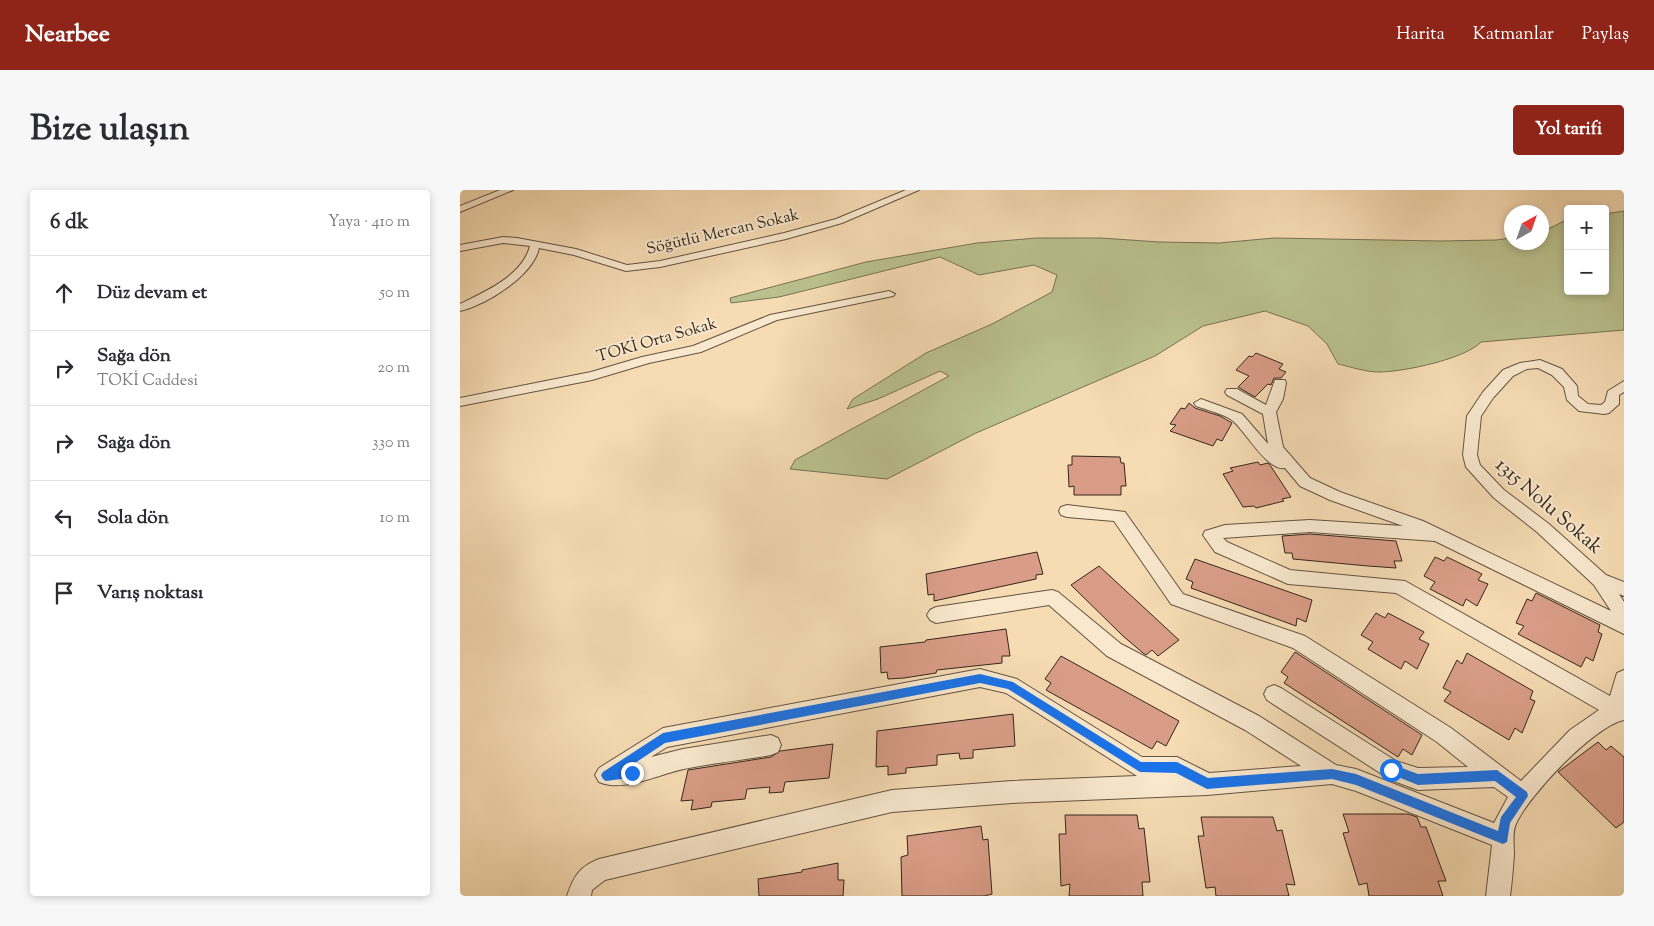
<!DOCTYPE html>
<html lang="tr">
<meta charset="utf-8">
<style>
body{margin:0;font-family:"Sorts Mill Goudy",serif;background:#f7f7f7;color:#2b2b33}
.controls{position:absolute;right:15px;top:15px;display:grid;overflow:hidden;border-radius:5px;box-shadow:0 2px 8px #0003}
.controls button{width:45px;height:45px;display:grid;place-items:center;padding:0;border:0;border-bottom:1px solid #e1e1e2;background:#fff;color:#2b2b33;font:25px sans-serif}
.compass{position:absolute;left:1044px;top:15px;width:45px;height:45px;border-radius:50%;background:#fff;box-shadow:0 2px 8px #0003;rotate:40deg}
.stop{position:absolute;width:15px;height:15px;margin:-11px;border:4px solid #1a73e8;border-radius:50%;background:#fff}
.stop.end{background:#1a73e8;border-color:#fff;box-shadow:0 1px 5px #0008}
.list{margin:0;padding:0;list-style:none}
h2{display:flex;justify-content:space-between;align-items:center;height:65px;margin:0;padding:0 20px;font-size:21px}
h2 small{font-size:16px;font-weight:400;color:#7c7c81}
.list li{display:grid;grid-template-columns:32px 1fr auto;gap:15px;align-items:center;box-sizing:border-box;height:75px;padding:0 20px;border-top:1px solid #e1e1e2}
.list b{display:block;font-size:19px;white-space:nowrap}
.list p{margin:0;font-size:16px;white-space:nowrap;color:#7c7c81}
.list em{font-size:16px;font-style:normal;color:#7c7c81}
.icon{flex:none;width:28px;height:28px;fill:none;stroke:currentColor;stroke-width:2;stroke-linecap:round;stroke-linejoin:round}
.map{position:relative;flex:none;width:1164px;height:706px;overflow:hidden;border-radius:5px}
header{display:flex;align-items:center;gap:30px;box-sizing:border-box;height:70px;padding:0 25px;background:#8f2418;color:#fff}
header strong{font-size:24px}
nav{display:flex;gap:28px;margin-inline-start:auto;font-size:18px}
.intro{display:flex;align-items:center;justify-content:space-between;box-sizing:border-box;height:120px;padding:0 30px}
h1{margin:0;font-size:35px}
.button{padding:12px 22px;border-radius:5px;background:#8f2418;color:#fff;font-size:18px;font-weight:700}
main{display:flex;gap:30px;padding:0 30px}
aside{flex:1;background:#fff;border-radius:5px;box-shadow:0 2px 8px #0003}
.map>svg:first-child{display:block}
</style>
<header>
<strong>Nearbee</strong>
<nav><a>Harita</a><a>Katmanlar</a><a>Paylaş</a></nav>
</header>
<div class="intro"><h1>Bize ulaşın</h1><a class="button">Yol tarifi</a></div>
<main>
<aside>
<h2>6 dk<small>Yaya · 410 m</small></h2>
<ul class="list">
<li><svg class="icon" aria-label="ahead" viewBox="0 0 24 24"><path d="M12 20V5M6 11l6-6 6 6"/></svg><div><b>Düz devam et</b></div><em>50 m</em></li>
<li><svg class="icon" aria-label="right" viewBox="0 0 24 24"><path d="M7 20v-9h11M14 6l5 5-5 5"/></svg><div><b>Sağa dön</b><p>TOKİ Caddesi</p></div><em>20 m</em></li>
<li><svg class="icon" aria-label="right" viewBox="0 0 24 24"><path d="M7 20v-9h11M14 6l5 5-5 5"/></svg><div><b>Sağa dön</b></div><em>330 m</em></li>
<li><svg class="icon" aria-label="left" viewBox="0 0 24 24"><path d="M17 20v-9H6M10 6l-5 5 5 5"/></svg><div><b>Sola dön</b></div><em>10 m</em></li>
<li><svg class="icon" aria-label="arrive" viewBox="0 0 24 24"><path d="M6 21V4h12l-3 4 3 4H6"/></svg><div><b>Varış noktası</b></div></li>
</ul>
</aside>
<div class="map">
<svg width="1164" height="706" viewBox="0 0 1164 706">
<rect width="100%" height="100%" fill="#f6dbb3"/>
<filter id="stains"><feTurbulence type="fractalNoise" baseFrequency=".004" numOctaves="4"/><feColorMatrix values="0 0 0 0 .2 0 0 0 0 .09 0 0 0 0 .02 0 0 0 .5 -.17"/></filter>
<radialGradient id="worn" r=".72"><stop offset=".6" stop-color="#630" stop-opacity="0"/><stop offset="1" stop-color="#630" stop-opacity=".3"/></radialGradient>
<path fill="#bac18e" stroke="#777455" d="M1164,21V140L1021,152C1005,169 943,182 919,182C906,182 891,177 878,174L867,154L848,136L805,121L743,136L695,166L516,243L427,289L330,279L335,270L489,186L480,181L418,209L387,219L393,209L466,163L532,134L592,102L597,85L574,75L519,85L480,67L319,107L271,113L270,108L406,72L517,53L577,48H641L699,52L759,53L814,48L980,51L1036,50L1051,48L1052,52H1082V42L1104,31L1108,32V101H1145V24Z"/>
<path fill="#d99d87" stroke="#34271c" d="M796,163L823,174L819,179L826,182L821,188H814L811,195L808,194L795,207L778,197L789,186L776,180L789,166L792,167Z
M729,213L735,218L760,226L772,233L762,251L757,249L753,256L710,241L716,235L710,234L721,218L725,219Z
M612,266L660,267L661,273H664L666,296H661V305H614V296L609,297L608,275H612Z
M798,272L800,275L808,273L810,275L831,307L822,309L824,311L796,318L794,316L783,317L763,284L773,281L770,278Z
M850,344L936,351L942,371H934L936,378L908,376L833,369L832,363H825L822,346Z
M577,362L583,384L576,385V389L474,411V404L468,405L466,384Z
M975,367L984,371L987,367L1022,384L1018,390L1028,394L1017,416L1006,409L1003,416L970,399L975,392L964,386Z
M735,369L852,410L846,432L837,428L836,436L731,398L733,392L726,389Z
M639,376L719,450L698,466L692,460L686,465L683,463L663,446L611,395Z
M1076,403L1140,435L1138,442L1142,444L1133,471L1126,467L1121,477L1058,444L1064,436L1056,433L1067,409L1072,411Z
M916,423L925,428L928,423L964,442L959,449L969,454L957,479L945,471L941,479L908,459L913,452L901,445Z
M546,439L550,466H542V473L477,480L476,483L444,488L428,489L427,482L421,483L420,457L465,452L466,450Z
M835,462L962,545L952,565L943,559L938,567L824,493L828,487L821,482Z
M1007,463L1073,501L1070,509L1075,511L1062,543L1055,538L1049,550L984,511L991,502L983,498L997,470L1002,474Z
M601,466L719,531L706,556L697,551L692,559L586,500L591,493L585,489Z
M553,524L555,556L513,560V568L500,569L499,563L477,565V575L446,578V583L428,585V576L416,577L417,541Z
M1138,552L1146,560L1151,556L1164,567V632L1156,638L1098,582Z
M373,554L369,588L325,592L323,602L309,603L310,597L287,599L285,609L252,612L251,617L231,620L233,610L221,611L228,580L311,567L320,561Z
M883,624H948L957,627L961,637H966L986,691H978L983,706H909L907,693L899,695L883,643L889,642Z
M605,625H677L679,639L684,638L690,692H682L683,706H609L610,694L601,696L599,644H606Z
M741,627H813L817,641L822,640L835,695L826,694L829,706H756L755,697L746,698L738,646H744Z
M521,636L523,650L528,649L532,704L524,706H442L441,667L448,665L447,646Z
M378,673V690H384L383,706H299L298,689L342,682V680Z"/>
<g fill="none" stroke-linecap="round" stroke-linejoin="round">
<g stroke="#645442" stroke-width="2">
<path id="minor" d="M40,0H53L0,22V16Z
M446,0H459L382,33L326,49L200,77L166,81L114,65L79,58C73,86 26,115 0,121V114C26,101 62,86 70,56L43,53L0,61V55L43,47L57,48L116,59L167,75L200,71L324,43L376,29Z
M429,101L435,104L433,106L317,130L241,162L189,173L132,190L0,216V208L131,182L182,167L233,156L310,125Z
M1080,170L1102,179L1117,196L1118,206L1128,214L1141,215L1145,212L1148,201L1164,191V202L1159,205V214L1149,223L1144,224L1119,221L1107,210L1104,197L1092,185L1078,178L1067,179L1053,186L1033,208L1021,226L1017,265L1020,275L1044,300L1089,334L1146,385L1164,392V406L1159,404L1164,412V444L975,351L850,342L763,348L767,352L830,380L945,391L1150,506L1157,483L1164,480V530C1134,536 1068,606 1056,634C1052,642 1054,655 1054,664C1053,678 1052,692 1050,706H1026L1032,655L896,601L872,594L747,605L552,613L432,622L145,690L132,700L131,706H107C114,686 119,677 139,669L432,600L552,591L677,586L546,503L520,497L207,557L191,567L223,559L311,545L318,548L321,555L318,562L311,565C282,570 253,573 224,579C198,584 164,603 139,592L135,585L139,578L203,538L520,479L557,489L682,567H717L749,583L841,576L785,540L647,466L589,415L476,433L470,430L467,425L470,420L476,417L592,400L598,402L661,454L799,526L876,575L896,579L1034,633L1048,607L1034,597L958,600L931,590L807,510L804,504L807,498L814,495L821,498L936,571L958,578L1008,577L977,552L833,458L711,414L654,331L607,327L601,325L599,321L601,317L607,315L665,322L723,404L845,446L991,538L1061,591L1110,540L1139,520L936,403L828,394L755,362L743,345L745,341L765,335L850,330L943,336L870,310L840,296L825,278C807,281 786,242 773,231C765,224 747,220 736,216L734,213L741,209L782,224L808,254L803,224L767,205L765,202L767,199H777L806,215L815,190H825L826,193L823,209L816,222L823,257L850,288L880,302L963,331L1151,421L1134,395L1077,342L1034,308L1006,277L1003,265L1007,226L1023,202L1043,180L1060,173Z"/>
</g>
<use href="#minor" fill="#f9e8ce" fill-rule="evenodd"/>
</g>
<path fill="#1a73e8" d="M520,484L553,492L681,572H717L748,588L872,579L896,584L1038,641L1041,627L1056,607L1035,591L958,595L928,583L926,580L928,576L931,574L958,584L1037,580L1067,602L1068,606L1050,633L1047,652L1043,654L896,595L872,589L747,599L716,583L680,582L548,499L520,493L205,553L166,579L176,580L178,583L176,587L146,591L143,589L141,585L143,582L203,543Z"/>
<g text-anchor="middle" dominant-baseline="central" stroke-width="4" stroke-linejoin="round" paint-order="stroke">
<g font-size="16" fill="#34271c" stroke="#f9e8ce">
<text transform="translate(263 43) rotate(-13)">Söğütlü Mercan Sokak</text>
<text transform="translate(197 151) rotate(-16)">TOKİ Orta Sokak</text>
</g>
<g font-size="20" fill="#34271c" stroke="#f9e8ce">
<text transform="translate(1088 317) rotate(41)">1315 Nolu Sokak</text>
</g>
</g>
<rect width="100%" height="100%" filter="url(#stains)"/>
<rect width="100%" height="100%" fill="url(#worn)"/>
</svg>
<div class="controls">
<button>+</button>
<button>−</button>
</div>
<svg class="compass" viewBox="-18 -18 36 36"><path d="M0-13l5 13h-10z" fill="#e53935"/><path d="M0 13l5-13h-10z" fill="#7c7c81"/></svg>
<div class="stop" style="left:931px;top:580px"></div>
<div class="stop end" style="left:172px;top:583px"></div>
</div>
</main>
